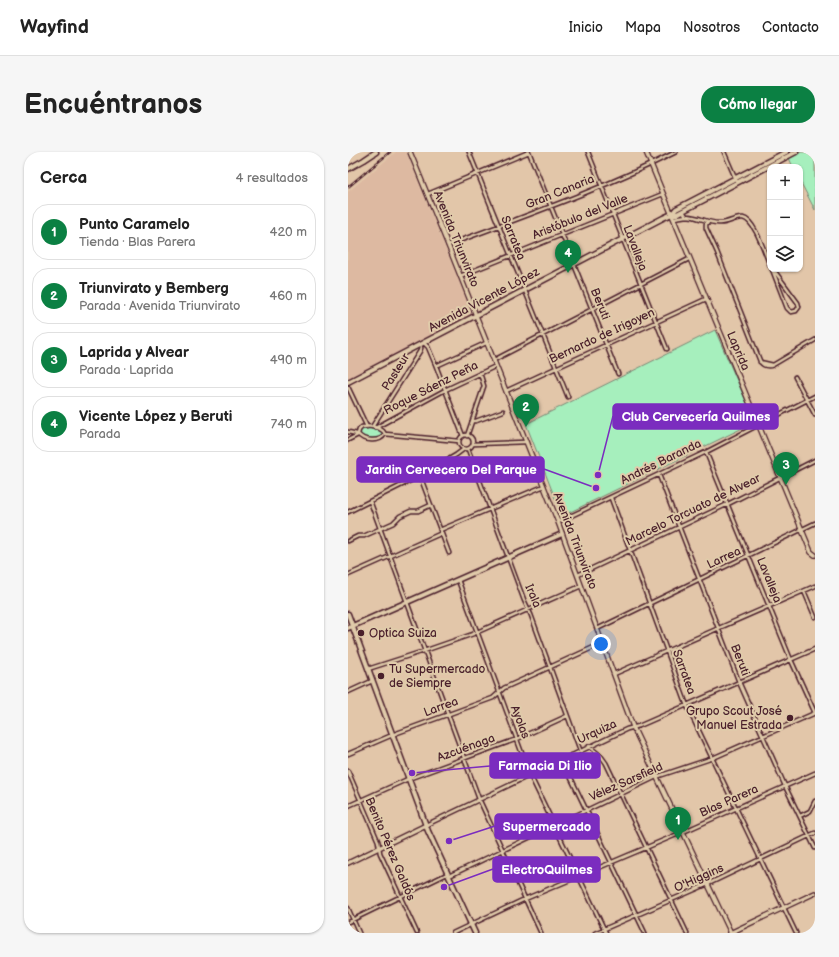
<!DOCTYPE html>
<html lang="es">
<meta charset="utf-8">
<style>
body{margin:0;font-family:"Balsamiq Sans",sans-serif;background:#f6f6f6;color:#222}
.controls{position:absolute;right:12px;top:12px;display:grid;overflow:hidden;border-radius:8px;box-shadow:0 1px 3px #0004}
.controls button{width:36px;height:36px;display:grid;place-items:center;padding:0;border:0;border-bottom:1px solid #e0e0e0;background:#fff;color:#222;font:20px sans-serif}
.you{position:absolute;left:253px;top:492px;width:14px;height:14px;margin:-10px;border:3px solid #fff;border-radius:50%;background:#1a73e8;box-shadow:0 0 0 6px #1a73e833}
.badge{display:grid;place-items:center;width:26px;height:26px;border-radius:50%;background:#0b8043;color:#fff;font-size:13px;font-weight:700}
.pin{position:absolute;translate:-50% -33px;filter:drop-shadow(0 1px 2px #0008)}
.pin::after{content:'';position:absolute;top:21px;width:14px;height:12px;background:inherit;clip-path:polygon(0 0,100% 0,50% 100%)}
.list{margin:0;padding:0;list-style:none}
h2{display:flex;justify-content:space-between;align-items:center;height:52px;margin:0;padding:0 16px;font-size:17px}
h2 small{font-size:13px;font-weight:400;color:#767676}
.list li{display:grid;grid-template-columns:26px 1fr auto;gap:12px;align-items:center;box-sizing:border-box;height:56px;margin:0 8px 8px;padding:0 8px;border:1px solid #e0e0e0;border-radius:16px}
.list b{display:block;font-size:15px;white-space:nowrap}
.list p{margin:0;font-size:13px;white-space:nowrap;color:#767676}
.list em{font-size:13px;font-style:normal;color:#767676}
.icon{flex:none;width:22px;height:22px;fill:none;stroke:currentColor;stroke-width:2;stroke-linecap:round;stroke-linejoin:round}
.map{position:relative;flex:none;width:467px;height:781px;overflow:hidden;border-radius:16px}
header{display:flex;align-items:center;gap:24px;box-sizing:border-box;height:56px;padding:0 20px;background:#fff;border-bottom:1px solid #e0e0e0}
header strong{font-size:19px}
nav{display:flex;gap:22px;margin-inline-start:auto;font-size:14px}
.intro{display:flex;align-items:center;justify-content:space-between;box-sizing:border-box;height:96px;padding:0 24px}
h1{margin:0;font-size:28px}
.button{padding:10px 18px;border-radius:16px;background:#0b8043;color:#fff;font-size:14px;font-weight:700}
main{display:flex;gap:24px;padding:0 24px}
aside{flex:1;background:#fff;border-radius:16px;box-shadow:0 1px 3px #0004}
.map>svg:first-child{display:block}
</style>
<header>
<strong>Wayfind</strong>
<nav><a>Inicio</a><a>Mapa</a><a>Nosotros</a><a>Contacto</a></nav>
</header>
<div class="intro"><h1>Encuéntranos</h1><a class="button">Cómo llegar</a></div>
<main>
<aside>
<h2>Cerca<small>4 resultados</small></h2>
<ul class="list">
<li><span class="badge">1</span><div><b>Punto Caramelo</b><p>Tienda · Blas Parera</p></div><em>420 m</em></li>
<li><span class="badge">2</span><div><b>Triunvirato y Bemberg</b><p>Parada · Avenida Triunvirato</p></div><em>460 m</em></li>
<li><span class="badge">3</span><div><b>Laprida y Alvear</b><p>Parada · Laprida</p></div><em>490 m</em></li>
<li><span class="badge">4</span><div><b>Vicente López y Beruti</b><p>Parada</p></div><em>740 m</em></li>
</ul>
</aside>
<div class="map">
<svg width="467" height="781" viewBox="0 0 467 781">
<rect width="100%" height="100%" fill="#e2c6a9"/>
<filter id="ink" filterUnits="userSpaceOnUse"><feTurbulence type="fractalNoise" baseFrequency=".025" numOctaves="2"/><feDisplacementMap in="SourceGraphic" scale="8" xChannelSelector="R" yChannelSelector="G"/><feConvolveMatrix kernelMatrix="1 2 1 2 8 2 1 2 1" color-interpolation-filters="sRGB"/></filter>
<g filter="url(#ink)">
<path fill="#ddb9a1" d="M48,0H58L125,164L0,228V40Z"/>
<path fill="#a6efbd" stroke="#788774" d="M453,0H467V58L452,29V15H445L441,6Z
M367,178L407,270L214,364L178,272Z
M19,276L32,278L36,282C30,288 19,287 12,283L13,278Z"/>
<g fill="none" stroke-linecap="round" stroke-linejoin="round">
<g stroke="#4a1f2b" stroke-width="5.5">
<path id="minor" d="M121,0L220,245
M181,0L270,222
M240,0L319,197
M376,0L389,30
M80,42L181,0
M335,59L338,64C351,64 358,71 371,71C379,72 388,65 395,66C407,68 417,102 422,113
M326,66L338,64
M359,71L358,72V76L369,100L412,209C415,214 420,215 425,213L467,188
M100,93C177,64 255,37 328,0
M424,117L439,156L443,160L448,159L451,155L450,151L425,117
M112,124L315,42
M76,191L80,195L88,214L115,284
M146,208L341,107
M412,210L425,213
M88,214L138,191
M447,225L467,263
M0,235L19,275
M158,239L358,147
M125,269H128L155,259
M14,275C22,274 33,274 37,282C32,291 15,289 10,282L11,278Z
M24,275L72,199L73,196L72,193
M27,276L97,238L148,214
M0,280L9,282
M37,282L111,289
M111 290a7 7 0 1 1 14 0a7 7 0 1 1-14 0Z
M119,284L136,234L132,221
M0,288L10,283
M125,292L178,290
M120,297L176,448L183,463L232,598
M358,300L443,508L467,561
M311,323L391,530L437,634L467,696
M72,324L101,401
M263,346L339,554L448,781
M22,349L131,647L193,781
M0,360L72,324L108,303L116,297
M210,370L358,300L467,244
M92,378L196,334
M0,389L10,384H16L45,371L52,364L63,359H70L83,353
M0,423L94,381
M230,423L380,352L467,308
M110,428L182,623L258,781
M456,439L467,465
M249,477L467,371
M20,517L76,499L125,482L233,434
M266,522L467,434
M0,540L24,529
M241,594L253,604L258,611L339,781
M0,602L49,581L145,546L156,536L255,491
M223,603L221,618L223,626L297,781
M0,619L30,689L32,701L69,781
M0,654L60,627L169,587L219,564
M452,664L462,659L467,649
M78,673L279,577L291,574L467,497
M101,724L308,625L365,606L467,561
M0,756L11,781
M0,770L99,722
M105,781L177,747L335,680L467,621
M247,781L360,732L467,681"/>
</g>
<g stroke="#4a1f2b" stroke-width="6">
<path id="tertiary" d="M62,0L100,93L210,370L285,575L383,781
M298,0L463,400L467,403
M0,711L78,673
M382,781L467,741"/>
</g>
<g stroke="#4a1f2b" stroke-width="7">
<path id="secondary" d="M0,17L16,8L28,0
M324,62L328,57L438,0
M0,230L315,66L324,62H329L448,0
M0,462L80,679L127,781
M0,476L214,382"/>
</g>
<use href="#minor" stroke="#e0cbaa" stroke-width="2.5"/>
<use href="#tertiary" stroke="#e0cbaa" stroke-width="3.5"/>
<use href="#secondary" stroke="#e0cbaa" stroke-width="4"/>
<g stroke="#4a1f2b" stroke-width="2.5">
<path id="rail" d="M0,35L42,0"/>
</g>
<use href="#rail" stroke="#e0cbaa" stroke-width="1" stroke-dasharray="3" stroke-linecap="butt"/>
</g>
</g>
<g fill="#4a1f2b" stroke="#e0cbaa" stroke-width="1.5">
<circle cx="13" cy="481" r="4"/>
<circle cx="33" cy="524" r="4"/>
<circle cx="442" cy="566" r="4"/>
</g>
<g text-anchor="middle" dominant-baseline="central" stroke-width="4" stroke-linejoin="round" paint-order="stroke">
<g font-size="12" fill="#4a1f2b" stroke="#e0cbaa">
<text transform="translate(212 40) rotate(-22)">Gran Canaria</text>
<text transform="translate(232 65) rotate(-22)">Aristóbulo del Valle</text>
<text transform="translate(165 86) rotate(68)">Sarratea</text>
<text transform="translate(108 87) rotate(68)">Avenida Triunvirato</text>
<text transform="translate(287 96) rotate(69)">Lavalleja</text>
<text transform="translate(136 148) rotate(-28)">Avenida Vicente López</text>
<text transform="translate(252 152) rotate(68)">Beruti</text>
<text transform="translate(254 184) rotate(-25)">Bernardo de Irigoyen</text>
<text transform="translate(390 199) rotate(67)">Laprida</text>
<text transform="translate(48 220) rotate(-58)">Pasteur</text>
<text transform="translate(83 236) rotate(-27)">Roque Sáenz Peña</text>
<text transform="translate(313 310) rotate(-26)">Andrés Baranda</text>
<text transform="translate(345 358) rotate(-26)">Marcelo Torcuato de Alvear</text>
<text transform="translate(227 389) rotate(69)">Avenida Triunvirato</text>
<text transform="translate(376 406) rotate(-25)">Larrea</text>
<text transform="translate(421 428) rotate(68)">Lavalleja</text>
<text transform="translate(185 444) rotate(67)">Irala</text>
<text transform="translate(392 508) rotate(69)">Beruti</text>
<text transform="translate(336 520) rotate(70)">Sarratea</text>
<text transform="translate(93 555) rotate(-20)">Larrea</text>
<text transform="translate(172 570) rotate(69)">Ayolas</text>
<text transform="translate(249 580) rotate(-25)">Urquiza</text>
<text transform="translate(118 596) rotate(-20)">Azcuénaga</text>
<text transform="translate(278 630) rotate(-24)">Vélez Sarsfield</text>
<text transform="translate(381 649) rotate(-24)">Blas Parera</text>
<text transform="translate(42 697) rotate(67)">Benito Pérez Galdós</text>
<text transform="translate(351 726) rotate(-24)">O'Higgins</text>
</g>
<g font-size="12" fill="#4a1f2b" stroke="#e0cbaa" text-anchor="start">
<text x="21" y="481">Optica Suiza</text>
<text x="41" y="517">Tu Supermercado<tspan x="41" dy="14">de Siempre</tspan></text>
<text x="434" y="559" text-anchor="end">Grupo Scout José<tspan x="434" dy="14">Manuel Estrada</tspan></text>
</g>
</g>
<path fill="none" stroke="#7b2cbf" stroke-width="1.5" d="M250 323L265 264M248 336L196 317M64 621L142 614M101 689L147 674M96 735L145 717"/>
<g fill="#7b2cbf" stroke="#e0cbaa" stroke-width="1.5">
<circle cx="250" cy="323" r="4"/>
<circle cx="248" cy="336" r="4"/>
<circle cx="64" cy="621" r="4"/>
<circle cx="101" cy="689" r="4"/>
<circle cx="96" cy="735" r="4"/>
</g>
<g fill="#7b2cbf" stroke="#7b2cbf" stroke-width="1.5">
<rect x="265" y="252" width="165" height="25" rx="4"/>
<rect x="9" y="305" width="187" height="25" rx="4"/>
<rect x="142" y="601" width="110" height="25" rx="4"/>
<rect x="147" y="662" width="104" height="25" rx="4"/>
<rect x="145" y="705" width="107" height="25" rx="4"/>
</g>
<g font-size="13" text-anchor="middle" font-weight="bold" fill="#fff">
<text x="348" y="269">Club Cervecería Quilmes</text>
<text x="103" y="322">Jardin Cervecero Del Parque</text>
<text x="197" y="618">Farmacia Di Ilio</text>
<text x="199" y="679">Supermercado</text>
<text x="199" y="722">ElectroQuilmes</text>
</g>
</svg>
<div class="controls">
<button>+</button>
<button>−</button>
<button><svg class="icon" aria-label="layers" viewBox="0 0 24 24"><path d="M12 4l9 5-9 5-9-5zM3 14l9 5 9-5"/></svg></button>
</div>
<div class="you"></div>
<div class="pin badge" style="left:330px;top:688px">1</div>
<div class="pin badge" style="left:178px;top:275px">2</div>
<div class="pin badge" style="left:438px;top:333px">3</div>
<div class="pin badge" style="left:220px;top:121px">4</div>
</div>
</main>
